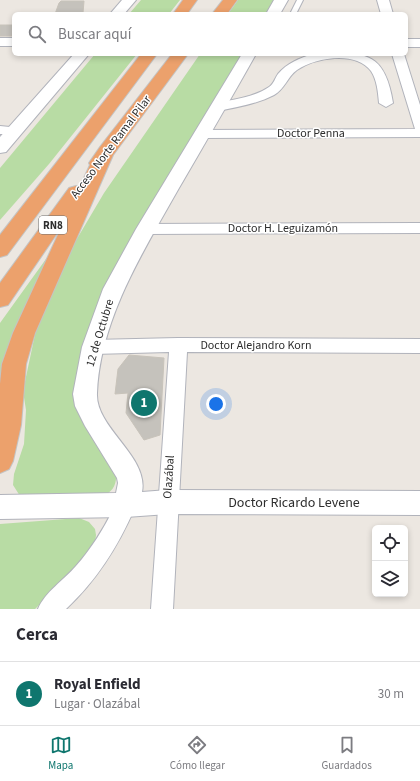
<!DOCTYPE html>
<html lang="es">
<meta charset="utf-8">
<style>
body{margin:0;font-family:"Source Sans 3",sans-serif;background:#f2f2f3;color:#2b2b33}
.controls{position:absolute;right:12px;bottom:12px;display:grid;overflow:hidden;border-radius:6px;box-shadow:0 2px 6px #0003}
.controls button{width:36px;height:36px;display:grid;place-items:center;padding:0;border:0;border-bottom:1px solid #e1e1e2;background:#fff;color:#2b2b33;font:20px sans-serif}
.you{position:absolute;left:216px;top:404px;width:14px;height:14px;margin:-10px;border:3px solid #fff;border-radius:50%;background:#1a73e8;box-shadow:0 0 0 6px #1a73e833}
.badge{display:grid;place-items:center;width:26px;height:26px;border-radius:50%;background:#0f766e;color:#fff;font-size:13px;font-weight:700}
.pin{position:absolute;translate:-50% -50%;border:2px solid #fff;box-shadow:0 1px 4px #0006}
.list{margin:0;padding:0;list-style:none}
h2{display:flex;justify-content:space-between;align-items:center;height:52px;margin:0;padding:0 16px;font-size:17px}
h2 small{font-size:13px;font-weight:400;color:#7c7c81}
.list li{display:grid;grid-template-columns:26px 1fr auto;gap:12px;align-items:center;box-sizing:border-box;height:64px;padding:0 16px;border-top:1px solid #e1e1e2}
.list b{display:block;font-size:15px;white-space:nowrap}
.list p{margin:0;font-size:13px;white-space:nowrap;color:#7c7c81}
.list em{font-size:13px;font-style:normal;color:#7c7c81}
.icon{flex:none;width:22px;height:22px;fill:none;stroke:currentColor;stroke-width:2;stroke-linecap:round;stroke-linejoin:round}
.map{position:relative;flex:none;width:420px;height:609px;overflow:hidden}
.search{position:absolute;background:#fff;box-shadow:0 2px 6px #0003;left:12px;right:12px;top:12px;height:44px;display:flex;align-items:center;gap:10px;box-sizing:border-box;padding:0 14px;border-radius:6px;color:#7c7c81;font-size:15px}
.sheet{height:116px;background:#fff}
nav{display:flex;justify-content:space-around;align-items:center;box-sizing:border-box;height:56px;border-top:1px solid #e1e1e2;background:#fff;font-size:11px;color:#7c7c81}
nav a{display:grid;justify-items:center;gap:2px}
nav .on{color:#0f766e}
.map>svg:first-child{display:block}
</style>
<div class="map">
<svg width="420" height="609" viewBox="0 0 420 609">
<rect width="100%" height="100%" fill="#ece7e1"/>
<path fill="#b8dca4" d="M141,0H180L169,14H129Z
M238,0H278L270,14H228Z
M95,54H137L49,164L0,220V168Z
M200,54H245L78,378L116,472C117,486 113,491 101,498L20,496L13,485L14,474L24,444L26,410L23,391L37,325L65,259L104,193Z
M51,252L0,419V323Z
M79,518L89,522L95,529L96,535L95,543L70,575L35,609H0V524Z"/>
<path fill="#c5c2bc" stroke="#c8c3ba" d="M61,1H84L83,13L55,14L59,3Z
M0,25H14V36H0Z
M129,355L164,358L160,435L144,440L126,413L128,393L115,394L118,369Z"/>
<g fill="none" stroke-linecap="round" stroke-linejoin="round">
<g stroke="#b1b3bb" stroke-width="2">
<path id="service" d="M297,0H303L296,14H290Z"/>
</g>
<g stroke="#b1b3bb" stroke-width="2">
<path id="minor" d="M377,0H389L393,14H381Z
M0,38H14V46H0Z
M406,39H420V47H406Z
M313,54C360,54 384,46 393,103L386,107L379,103C378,92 377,80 371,71C355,50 315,58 297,70C287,77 285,89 274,95C257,104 237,107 218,111L213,110L211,107L213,104C232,99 253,98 269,87C274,84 275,78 278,74C287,63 300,58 313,54Z
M392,54H404L420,105V137L201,138L196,137L194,134L196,131L201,130L415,129Z
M0,126L20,128L22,131L20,134H0Z
M420,223V233L146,234L141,233L138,229L141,225L146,224Z
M178,338L420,339V353L187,352L173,609H151L169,352L93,354L87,352L84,347L87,342L93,340Z
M126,495L133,498L136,505C119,545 98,579 66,609H38C45,592 64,580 76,566C94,546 107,523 119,498Z"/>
</g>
<g stroke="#b1b3bb" stroke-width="2">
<path id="tertiary" d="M122,0H136L124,14H110Z
M274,0H288L280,14H266Z
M74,54H89L6,152L0,153V137Z
M242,54H256C231,99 205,143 179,188C144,250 100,319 97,393C95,428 149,456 142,492L168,490L420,491V515L168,514L126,517L0,519V495L116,493L118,483L117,478L85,426L75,406L73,394L82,347L103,289L136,229Z"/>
</g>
<g stroke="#c4c4c4" stroke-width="2">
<path id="motorway" d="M183,0H197L187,14H173Z
M223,0H237L227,14H212Z
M141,54H157L7,255L0,257V235Z
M172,54H188L113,155L35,333L26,364L21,425L13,461L9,469L0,473V384L2,364L13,333L62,226L8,305L0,307V283L69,188L76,186L80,187L90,165L89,163L100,147Z"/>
</g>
<use href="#service" fill="#fff" fill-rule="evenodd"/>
<use href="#minor" fill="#fff" fill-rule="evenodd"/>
<use href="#tertiary" fill="#fff" fill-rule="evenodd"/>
<use href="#motorway" fill="#eca16c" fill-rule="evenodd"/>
</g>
<g text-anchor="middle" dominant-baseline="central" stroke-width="3" stroke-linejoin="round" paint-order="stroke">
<rect fill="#fff" stroke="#6c6c6c" stroke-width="1" x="39" y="216" width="28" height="18" rx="3"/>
<g font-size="11" font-weight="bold" fill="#2d2d2d">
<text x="53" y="225">RN8</text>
</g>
<g font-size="12" fill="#2d2d2d" stroke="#fff">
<text x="311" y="133">Doctor Penna</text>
<text transform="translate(111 147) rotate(-53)">Acceso Norte Ramal Pilar</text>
<text x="283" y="228">Doctor H. Leguizamón</text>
<text transform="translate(100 333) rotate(-73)">12 de Octubre</text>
<text x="256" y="345">Doctor Alejandro Korn</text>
<text transform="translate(169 477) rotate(-86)">Olazábal</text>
</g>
<g font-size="14" fill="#2d2d2d" stroke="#fff">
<text x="294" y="503">Doctor Ricardo Levene</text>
</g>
</g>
</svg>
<div class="controls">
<button><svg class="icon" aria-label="locate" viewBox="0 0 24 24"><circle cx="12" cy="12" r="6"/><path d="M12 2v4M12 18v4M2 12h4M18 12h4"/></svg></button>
<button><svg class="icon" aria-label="layers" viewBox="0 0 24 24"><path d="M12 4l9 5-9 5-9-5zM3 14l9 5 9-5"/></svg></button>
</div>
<div class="you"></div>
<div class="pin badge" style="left:144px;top:403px">1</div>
<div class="search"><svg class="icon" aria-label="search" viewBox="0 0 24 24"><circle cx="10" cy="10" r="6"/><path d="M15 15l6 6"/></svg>Buscar aquí</div>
</div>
<section class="sheet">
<h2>Cerca<small></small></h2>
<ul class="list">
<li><span class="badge">1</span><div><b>Royal Enfield</b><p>Lugar · Olazábal</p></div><em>30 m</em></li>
</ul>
</section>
<nav>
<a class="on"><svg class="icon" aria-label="map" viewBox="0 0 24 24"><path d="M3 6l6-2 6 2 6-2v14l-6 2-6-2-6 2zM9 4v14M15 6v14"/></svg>Mapa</a>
<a><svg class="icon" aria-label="directions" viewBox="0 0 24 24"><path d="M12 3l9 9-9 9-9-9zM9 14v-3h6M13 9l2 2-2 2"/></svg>Cómo llegar</a>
<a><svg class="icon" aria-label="saved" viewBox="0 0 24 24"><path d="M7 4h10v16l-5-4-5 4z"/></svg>Guardados</a>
</nav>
